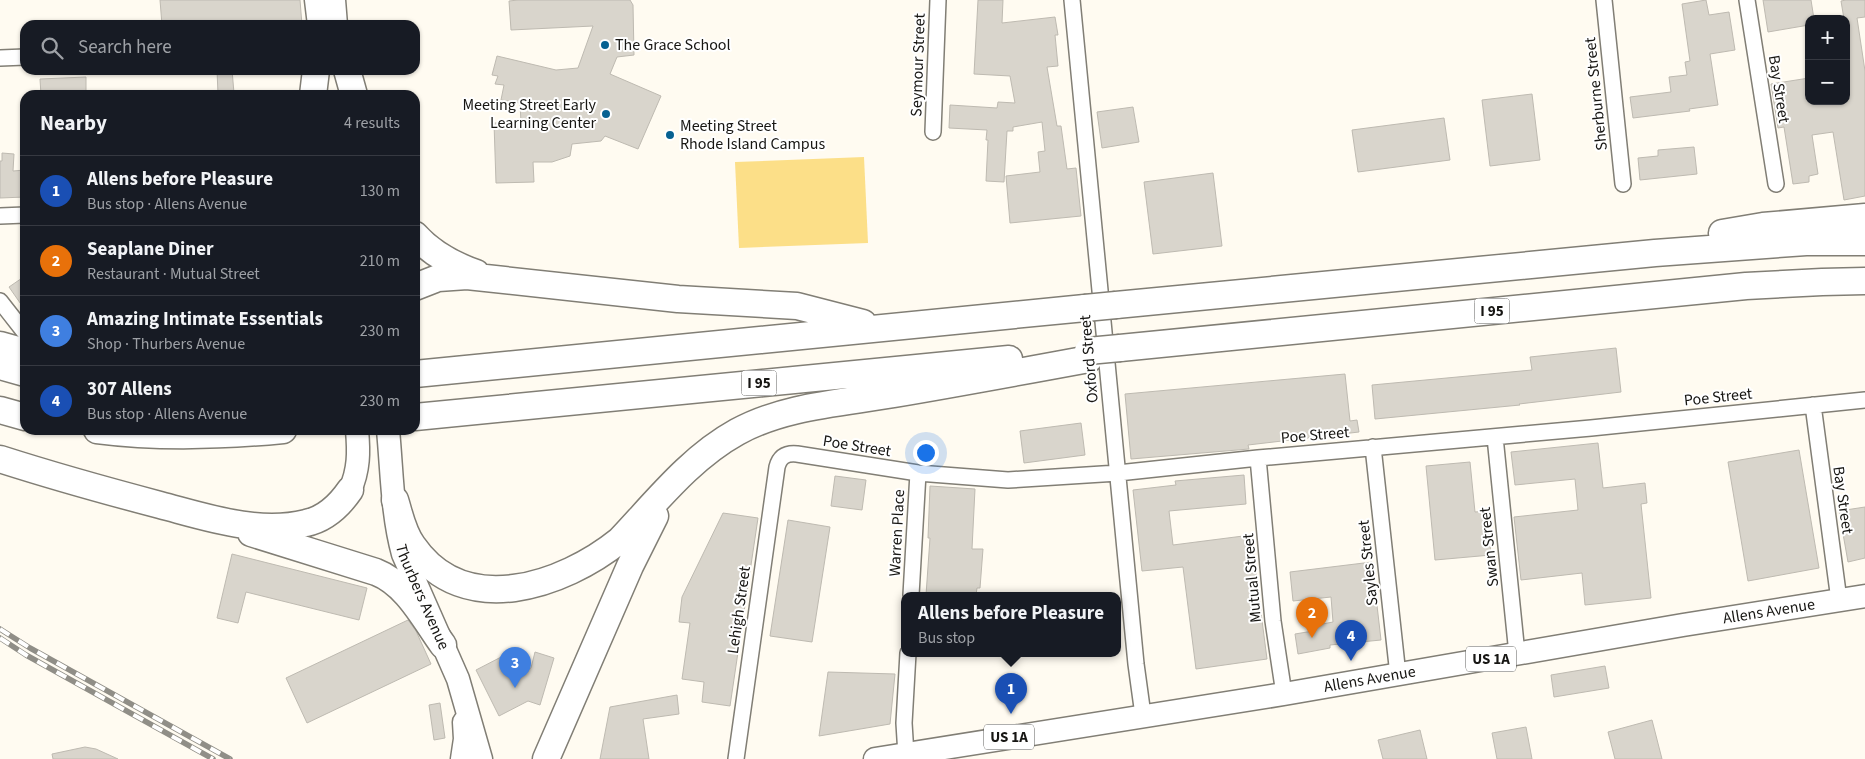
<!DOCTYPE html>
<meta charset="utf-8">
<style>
body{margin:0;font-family:"Source Sans 3",sans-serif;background:#20242c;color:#f1f3f6}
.controls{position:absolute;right:15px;top:15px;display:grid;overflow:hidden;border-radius:10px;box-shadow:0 1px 4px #0004}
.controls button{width:45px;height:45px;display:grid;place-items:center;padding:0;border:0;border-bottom:1px solid #363941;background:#171b24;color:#f1f3f6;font:25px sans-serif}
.you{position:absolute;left:925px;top:452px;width:18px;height:18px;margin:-12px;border:4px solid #fff;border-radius:50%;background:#1a73e8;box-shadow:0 0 0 8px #1a73e833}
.badge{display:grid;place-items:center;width:32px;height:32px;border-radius:50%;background:#2563eb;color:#fff;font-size:16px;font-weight:700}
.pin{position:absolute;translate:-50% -41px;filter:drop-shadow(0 1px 2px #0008)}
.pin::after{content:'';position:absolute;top:26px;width:18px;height:15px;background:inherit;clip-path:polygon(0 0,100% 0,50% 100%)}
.popup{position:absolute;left:901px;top:592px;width:220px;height:65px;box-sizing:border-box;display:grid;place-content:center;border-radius:10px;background:#171b24;filter:drop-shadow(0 1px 4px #0005);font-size:16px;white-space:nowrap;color:#9ea1a6}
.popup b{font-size:19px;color:#f1f3f6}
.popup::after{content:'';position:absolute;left:50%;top:100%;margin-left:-10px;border:10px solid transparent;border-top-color:#171b24}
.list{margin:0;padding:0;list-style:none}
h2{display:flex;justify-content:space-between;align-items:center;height:65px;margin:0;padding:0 20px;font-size:21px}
h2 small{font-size:16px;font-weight:400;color:#9ea1a6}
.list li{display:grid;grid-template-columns:32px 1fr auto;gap:15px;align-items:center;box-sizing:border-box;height:70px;padding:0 20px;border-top:1px solid #363941}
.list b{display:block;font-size:19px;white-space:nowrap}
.list p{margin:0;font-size:16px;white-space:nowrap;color:#9ea1a6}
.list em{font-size:16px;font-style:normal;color:#9ea1a6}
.icon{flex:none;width:28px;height:28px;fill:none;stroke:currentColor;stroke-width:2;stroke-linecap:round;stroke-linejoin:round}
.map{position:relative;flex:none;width:1865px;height:759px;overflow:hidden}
.search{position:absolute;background:#171b24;box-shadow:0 1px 4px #0004;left:20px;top:20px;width:400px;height:55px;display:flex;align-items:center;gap:12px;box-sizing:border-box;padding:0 18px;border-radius:15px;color:#9ea1a6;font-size:19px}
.panel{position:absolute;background:#171b24;box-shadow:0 1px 4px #0004;left:20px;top:90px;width:400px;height:345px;border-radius:15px}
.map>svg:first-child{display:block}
</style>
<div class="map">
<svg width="1865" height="759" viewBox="0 0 1865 759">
<rect width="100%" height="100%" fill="#fffbf1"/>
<path fill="#fcdf88" d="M864,157L868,243L739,248L735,162Z"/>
<path fill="#d9d5cc" stroke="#bebab1" d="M160,0H300L302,25H162Z
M518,0H630L633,5L634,55L617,57L610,74L661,96L638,149L605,136L601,141L572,144L570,156L552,162H533L534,182L496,183L494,123H521L520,103L501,100L504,85L495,84L498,76L492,75L497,56L556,70L578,68L593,26L511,30L509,1Z
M978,0H1003L1002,23L1055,17L1058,35H1055L1058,66L1047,67L1057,126H1061L1067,169L1076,168L1081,216L1010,223L1006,176L1040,172L1038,152L1045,151L1042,122L1013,127V131H1007L1004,182L986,181L988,140H986L987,130L949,128L950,105L997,108L998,102L1015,103L1010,76L974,74Z
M1706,0L1709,15L1729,12L1735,50L1710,54L1718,105L1689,109L1690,111L1633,118L1630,97L1671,92L1669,77L1687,75L1685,62L1690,61L1682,4Z
M1763,0H1811L1814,19H1809V25L1768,32Z
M1846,0H1865V17L1857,18L1865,71V196L1844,200L1833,132L1812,135L1818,174L1809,176V182L1793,184L1784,127L1778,128L1771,84L1809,78V101H1846V19H1844L1841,1Z
M217,70H232L234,93L218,94Z
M86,77V95H41L40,79Z
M1532,94L1540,160L1490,166L1482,100Z
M1133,107L1139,142L1102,148L1097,112Z
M1444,118L1450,160L1358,172L1352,130Z
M1694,147L1697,174L1640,180L1638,158L1658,156V150Z
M2,153L14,154L13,171L25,170V197L0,198V161H2Z
M1213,173L1222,246L1153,254L1144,182Z
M25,276V310L9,287Z
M1616,348L1621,392L1519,404L1520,405L1375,419L1372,385L1532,370L1530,357Z
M1345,374L1350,421L1357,420L1359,432L1248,445L1249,449L1131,459L1125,394Z
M1081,423L1085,455L1024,463L1020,431Z
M1598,443L1603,488L1645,483L1647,503L1641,504L1651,598L1585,605L1582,573L1521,580L1514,517L1578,510L1575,479L1515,485L1511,452Z
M1799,450L1819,568L1748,581L1728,462Z
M1470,462L1475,512L1487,511L1491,555L1435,560L1426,466Z
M1244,475L1246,504L1169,511L1173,545L1251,535L1267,659L1196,669L1183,567L1142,571L1133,490L1176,485L1175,481Z
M835,476L866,480L862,510L831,506Z
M930,486L975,489L972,549H983L980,588H977L976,595H926L930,538H928Z
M1865,507V558L1848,562L1839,511Z
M723,513L758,518L730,706L702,702L704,682L682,679L690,623L679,622L682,597Z
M788,520L830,527L812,642L770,636Z
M232,554L367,588L359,620L246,592L238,623L217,618Z
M1372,562L1381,640L1330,645V648L1298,654L1295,634L1313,631L1312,626L1333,622L1331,597L1293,601L1290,572Z
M408,620L416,631L431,664L307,723L286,678Z
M535,652L554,658L540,705L528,701L499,716L476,670L505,655L516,675L531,668Z
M1605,666L1609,688L1554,697L1551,675Z
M828,672L895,674L890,724L819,736Z
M677,695L679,714L643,719L649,759H600L610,707Z
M440,703L445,738L434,740L429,705Z
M1652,720L1662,759H1615L1608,732Z
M1526,727L1532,759H1497L1492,733Z
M1420,730L1427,759H1383L1378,740Z
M85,747L96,749L118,759H53L52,754Z"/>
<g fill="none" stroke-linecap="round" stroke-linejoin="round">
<g stroke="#817e75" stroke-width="18">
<path id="minor" d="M1072,0L1136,664L1143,715
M1604,0L1623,184
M1747,0L1776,184
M0,58L25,57
M933,132L938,0
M0,216L25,215
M0,301L25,333
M1813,405L1839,600
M1495,437L1517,654
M1373,447L1398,675
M1258,458L1273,621L1284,694
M911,595L918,473
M906,755L904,723L908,653
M736,759L777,467C780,456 786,453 797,454L918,473L1008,480L1118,473L1258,458L1591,428L1865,400"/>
</g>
<g stroke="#817e75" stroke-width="25">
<g id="primary">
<path d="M316,0L319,25"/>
<path d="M334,0L336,25"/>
<path id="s1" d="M388,430C392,471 392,514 403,554L458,679L481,759"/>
<path d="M350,490C359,470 359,452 357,430"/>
<path d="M462,759L465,739L464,722"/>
<path id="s2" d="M875,759L1284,694L1683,625L1865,596"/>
</g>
</g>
<g stroke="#817e75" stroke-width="29">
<path id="motorway" d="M347,70L354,95
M313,95L316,70
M1722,233L1763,226L1865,217
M415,235C432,254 453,265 476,273
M415,287L438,278L467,276L678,299L797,306L863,323
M1116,305L1655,253L1806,242H1865
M0,345L25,352
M1120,348L1746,286L1822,282L1865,281
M0,366L25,373
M415,374L1085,308
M0,410L25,417
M415,417L1009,359
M97,430C159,438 221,436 283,430
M0,459C53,476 107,491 160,505C206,517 258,535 306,523C325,519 339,506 350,490
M395,500C400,516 403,533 413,546C464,620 563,586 620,540C656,502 690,458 737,432C784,406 842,403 894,394C959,383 1024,371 1089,359
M251,533L376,572C407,584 424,619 443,645
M546,759L630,566L655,516"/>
</g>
<use href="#minor" stroke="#fff" stroke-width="15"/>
<use href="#primary" stroke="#fff" stroke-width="22"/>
<use href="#motorway" stroke="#fff" stroke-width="26"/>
<g stroke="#908e87" stroke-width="5.5">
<path id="rail" d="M0,629L30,648L230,759
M0,638L26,655L213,759"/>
</g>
<use href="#rail" stroke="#fff" stroke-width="4" stroke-dasharray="11" stroke-linecap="butt"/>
<g stroke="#817e75" stroke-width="29" stroke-linecap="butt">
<path id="motorway-bridge" d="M1085,308L1116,305
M1088,351L1120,348"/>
</g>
<use href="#motorway-bridge" stroke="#fff" stroke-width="26"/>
</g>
<g fill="#066191" stroke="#fff" stroke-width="2">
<circle cx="605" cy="45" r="5"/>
<circle cx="606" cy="114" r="5"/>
<circle cx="670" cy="135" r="5"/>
</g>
<g text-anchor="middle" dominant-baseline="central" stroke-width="4" stroke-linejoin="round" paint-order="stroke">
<g fill="#fff" stroke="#5d5c5a" stroke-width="1">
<rect x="1474.5" y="298.5" width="35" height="25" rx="4"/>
<rect x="741.5" y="370.5" width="35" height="25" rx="4"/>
<rect x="1466" y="646.5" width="50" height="25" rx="4"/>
<rect x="984" y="724.5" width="50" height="25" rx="4"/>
</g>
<g font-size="15" font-weight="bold" fill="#171613">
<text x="1492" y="311">I 95</text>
<text x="759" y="383">I 95</text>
<text x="1491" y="659">US 1A</text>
<text x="1009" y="737">US 1A</text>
</g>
<g font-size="16" fill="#171613" stroke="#fff" text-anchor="start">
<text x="615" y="45">The Grace School</text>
<text x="596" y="105" text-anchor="end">Meeting Street Early<tspan x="596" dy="18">Learning Center</tspan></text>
<text x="680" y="126">Meeting Street<tspan x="680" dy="18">Rhode Island Campus</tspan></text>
</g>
<g font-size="16" fill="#171613" stroke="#fff">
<text transform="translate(918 65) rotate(-88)">Seymour Street</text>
<text transform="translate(1779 89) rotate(81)">Bay Street</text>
<text transform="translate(1596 94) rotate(-96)">Sherburne Street</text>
<text transform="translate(1089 359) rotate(-95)">Oxford Street</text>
<text transform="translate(1718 397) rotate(-6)">Poe Street</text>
<text transform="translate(1315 435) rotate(-5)">Poe Street</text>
<text transform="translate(857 446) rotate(9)">Poe Street</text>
<text transform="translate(1843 500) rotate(82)">Bay Street</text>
<text transform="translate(897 533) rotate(-87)">Warren Place</text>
<text transform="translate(1489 547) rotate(-96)">Swan Street</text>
<text transform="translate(1368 563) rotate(-96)">Sayles Street</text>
<text transform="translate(1252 578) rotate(-95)">Mutual Street</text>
<text stroke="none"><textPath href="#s1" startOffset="172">Thurbers Avenue</textPath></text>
<text transform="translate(739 610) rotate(-82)">Lehigh Street</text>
<text stroke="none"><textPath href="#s2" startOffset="906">Allens Avenue</textPath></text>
<text stroke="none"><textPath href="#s2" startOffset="501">Allens Avenue</textPath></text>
</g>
</g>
</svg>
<div class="controls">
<button>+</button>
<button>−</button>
</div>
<div class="you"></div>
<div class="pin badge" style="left:1011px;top:714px;background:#1a4fb4">1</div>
<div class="popup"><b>Allens before Pleasure</b>Bus stop</div>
<div class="pin badge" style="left:1312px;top:638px;background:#e8710a">2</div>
<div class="pin badge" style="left:515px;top:688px;background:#3f7fe0">3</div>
<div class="pin badge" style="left:1351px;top:661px;background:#1a4fb4">4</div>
<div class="search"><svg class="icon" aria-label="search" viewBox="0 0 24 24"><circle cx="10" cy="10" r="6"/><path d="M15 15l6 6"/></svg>Search here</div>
<section class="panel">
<h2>Nearby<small>4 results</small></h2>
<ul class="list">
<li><span class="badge" style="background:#1a4fb4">1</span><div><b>Allens before Pleasure</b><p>Bus stop · Allens Avenue</p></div><em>130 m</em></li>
<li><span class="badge" style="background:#e8710a">2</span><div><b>Seaplane Diner</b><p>Restaurant · Mutual Street</p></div><em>210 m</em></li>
<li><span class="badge" style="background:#3f7fe0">3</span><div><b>Amazing Intimate Essentials</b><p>Shop · Thurbers Avenue</p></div><em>230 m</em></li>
<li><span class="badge" style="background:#1a4fb4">4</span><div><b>307 Allens</b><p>Bus stop · Allens Avenue</p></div><em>230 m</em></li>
</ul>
</section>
</div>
